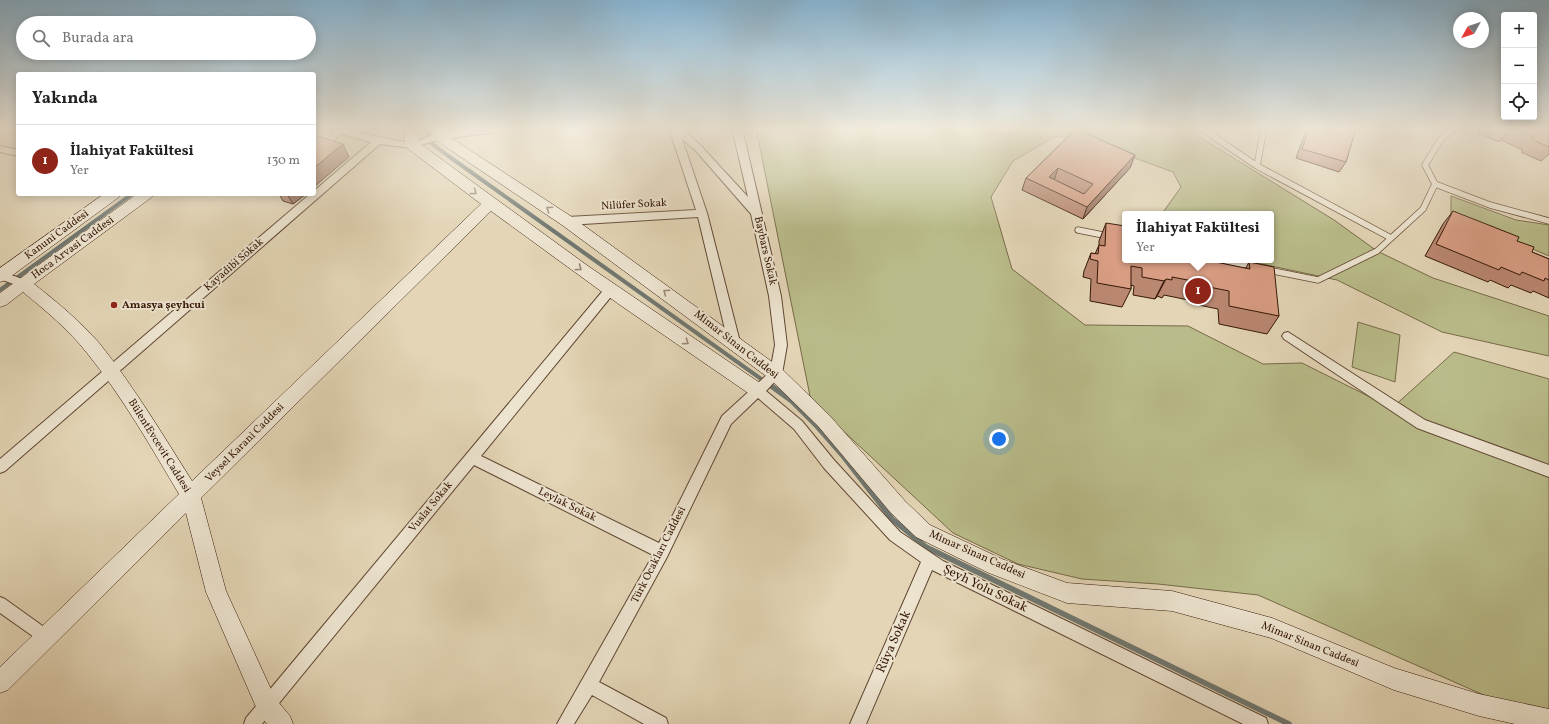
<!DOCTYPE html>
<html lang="tr">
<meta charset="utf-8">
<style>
body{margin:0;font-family:Vollkorn,serif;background:#f2f2f2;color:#222}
.controls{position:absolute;right:12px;top:12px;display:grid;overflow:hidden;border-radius:4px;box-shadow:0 2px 10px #0003}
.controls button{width:36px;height:36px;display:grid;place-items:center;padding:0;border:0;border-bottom:1px solid #e0e0e0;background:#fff;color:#222;font:20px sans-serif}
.compass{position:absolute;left:1453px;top:12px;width:36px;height:36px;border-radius:50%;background:#fff;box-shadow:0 2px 10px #0003;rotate:230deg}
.you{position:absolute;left:999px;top:439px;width:14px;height:14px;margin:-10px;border:3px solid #fff;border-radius:50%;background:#1a73e8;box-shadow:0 0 0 6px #1a73e833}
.badge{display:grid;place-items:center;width:26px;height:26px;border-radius:50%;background:#8f2418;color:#fff;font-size:13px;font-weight:700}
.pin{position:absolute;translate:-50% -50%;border:2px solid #fff;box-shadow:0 1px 4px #0006}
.popup{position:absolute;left:1122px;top:211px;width:152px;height:52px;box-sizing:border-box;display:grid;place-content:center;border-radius:4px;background:#fff;filter:drop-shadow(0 1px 3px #0005);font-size:13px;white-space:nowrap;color:#767676}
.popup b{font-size:15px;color:#222}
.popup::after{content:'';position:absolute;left:50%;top:100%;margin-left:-8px;border:8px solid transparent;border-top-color:#fff}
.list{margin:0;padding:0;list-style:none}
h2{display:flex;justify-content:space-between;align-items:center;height:52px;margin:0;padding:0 16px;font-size:17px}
h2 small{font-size:13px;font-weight:400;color:#767676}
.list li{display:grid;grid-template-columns:26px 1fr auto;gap:12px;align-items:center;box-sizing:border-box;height:72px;padding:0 16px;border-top:1px solid #e0e0e0}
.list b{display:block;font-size:15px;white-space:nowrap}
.list p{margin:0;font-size:13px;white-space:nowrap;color:#767676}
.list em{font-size:13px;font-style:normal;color:#767676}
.icon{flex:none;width:22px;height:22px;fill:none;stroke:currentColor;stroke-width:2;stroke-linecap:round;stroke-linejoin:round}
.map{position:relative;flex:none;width:1549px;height:724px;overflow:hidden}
.search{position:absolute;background:#fff;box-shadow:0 2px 10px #0003;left:16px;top:16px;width:300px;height:44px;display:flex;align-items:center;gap:10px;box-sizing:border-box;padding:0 14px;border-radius:22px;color:#767676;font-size:15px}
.panel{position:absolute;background:#fff;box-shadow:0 2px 10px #0003;left:16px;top:72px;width:300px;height:124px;border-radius:4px}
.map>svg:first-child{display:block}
</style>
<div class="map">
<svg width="1549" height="724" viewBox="0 0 1549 724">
<rect width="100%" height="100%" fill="#e3d5b6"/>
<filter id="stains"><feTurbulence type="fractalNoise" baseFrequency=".005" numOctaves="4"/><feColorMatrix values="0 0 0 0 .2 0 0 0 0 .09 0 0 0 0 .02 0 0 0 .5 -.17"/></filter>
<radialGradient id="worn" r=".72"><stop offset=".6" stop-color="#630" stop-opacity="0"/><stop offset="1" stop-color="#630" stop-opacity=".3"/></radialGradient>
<path fill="#b9bc8a" stroke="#776a48" d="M756,128H1185L1334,220L1377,251L1433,278L1549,316V356L1442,332L1337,280L1243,260H1271V214H1164V211L1181,187L1173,172L1074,136L1054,137L1013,161L991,197L1012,269L1085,325L1188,326L1263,364L1302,363L1392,408L1454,352L1549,379V724L1258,595L1158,584L1082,579L1018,564L953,533L811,401Z
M1451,196L1516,220L1549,225V256L1451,214Z
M1358,322L1400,335L1395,382L1352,367Z"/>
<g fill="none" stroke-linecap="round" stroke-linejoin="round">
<path stroke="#707770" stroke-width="4" d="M427,128L430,142L447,155L771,386
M0,290L132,194"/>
<path stroke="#707770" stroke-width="5.5" d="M770,385L792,401L816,425L844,457L892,519L926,547L1289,724"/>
<g stroke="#604732" stroke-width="7">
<path id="lane" d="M1201,128L1257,166L1391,238
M325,145L340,131
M1257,166L1264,128
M1435,184L1490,205L1549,221
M1078,230L1108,236
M1221,260L1255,267
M1268,270L1318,280L1377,251L1423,209L1435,184L1425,165L1441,139L1454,128"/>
</g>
<g stroke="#604732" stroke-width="2">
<path id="street" d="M325,128C354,128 381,140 409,142C419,142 429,135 439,133C463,129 487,128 512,128L507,131L440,139L412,148L380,144L5,471L0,473V459L310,194H314V191L371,142L327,130Z
M669,128H682L702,147L748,197L732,128H742L781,296L787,345L782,374L766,391L802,421L834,460L900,532L943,561L1266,718L1268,724H1243L932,570L866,724H850L921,562L890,540L824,468L794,429L758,398L731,424L667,557L599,682L666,718L668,724H644L592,695L574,724H557L653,555L474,465L262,724H244L246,718L606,287H614L616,290L614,293L481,456L659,543L722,416L770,372L775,345L769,296L751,214L696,151L682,139L707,213L740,342L738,345L734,346L730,345L728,342L698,217L567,225L563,223L562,221L563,219L567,217L696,210Z
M0,146L18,150V156L0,152Z
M0,271L28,281L30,284L28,287L24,288L0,279Z
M1288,332L1425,420L1549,465V477L1417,428L1284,339L1282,336L1284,333Z
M0,597L5,599L51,632L54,637L51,642L46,644L41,642L0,613Z"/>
</g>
<g stroke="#351806" stroke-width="1">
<path id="secondary" d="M404,128H418L419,143L588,266L763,385L766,390L763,395L757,397L751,395L620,305L491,211L201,498L226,591L275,698L290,716L293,724H267L259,714L206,592L186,513L8,690L0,693V667L179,494C151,447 122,396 87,353C69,330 46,311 23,292L6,305L0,307V293L137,194H154L152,197L34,284C57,302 81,322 100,344C134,387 163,435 192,481L481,204L407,148L405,145Z
M431,128H445V134L572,217L782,369L830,416L905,501L930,525L1002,559L1067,583L1172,591L1272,618L1394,668L1479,694L1549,709V724H1515L1479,716L1394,690L1271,638L1172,611L1067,603L989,573L916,537L891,513L818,426L770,379L562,225L434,139Z
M104,194H121L119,197L6,280L0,282V268Z"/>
</g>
<use href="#lane" stroke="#ede4d0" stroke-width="5.5"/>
<use href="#street" fill="#ede4d0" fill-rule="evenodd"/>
<use href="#secondary" fill="#ede4d0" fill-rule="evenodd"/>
</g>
<path fill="#ba8771" stroke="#351806" d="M1307,128H1356L1346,162L1339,172L1296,158Z
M1481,128H1549V154L1541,161L1521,152L1523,150L1501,140L1499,142L1478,133Z
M1076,129L1135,155L1130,168L1083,219L1022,190L1026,178Z
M279,194H306L293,204L283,201Z
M1453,211L1517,241L1532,252L1549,259V298L1533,291L1531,293L1511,285L1508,288L1490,280L1488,282L1425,256L1443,224Z
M1106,223L1125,260L1246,268L1249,262L1279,316L1267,334L1219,324L1218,309L1199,305L1198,302L1164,295L1162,298L1157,296L1155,299L1133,295L1134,286L1131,285V289L1122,307L1090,301L1091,279L1083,277L1084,271L1091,253L1095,254L1099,245V241Z"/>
<path fill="#976e5c" stroke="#351806" d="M1511,128L1501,140L1499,142L1509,130Z
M343,144L349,157L314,187V168Z
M1135,155L1130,168L1083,219L1087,207Z
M1058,168L1054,181L1049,177Z
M287,194H306L293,204Z
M1166,279L1157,296L1155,299L1164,281Z"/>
<path fill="#d89d83" stroke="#351806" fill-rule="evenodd" d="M1309,128H1356L1346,162L1302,149Z
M1513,128H1549V147L1531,139L1534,137Z
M1076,129L1135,155L1087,207L1026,178ZM1058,168L1093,184L1084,194L1049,177Z
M314,135L343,144L314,168Z
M1453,211L1519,237L1517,241L1534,247L1532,252L1549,259V280L1545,278L1544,281L1522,272L1520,275L1501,267L1499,270L1436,244Z
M1106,223L1125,226V260H1206L1250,269L1249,262L1274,267L1279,316L1229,306V291L1209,287L1208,284L1172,277V280L1166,279L1164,281L1142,277V268L1131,266V289L1097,283L1098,261L1090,259L1091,253L1098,254L1099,245L1105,246Z"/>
<defs><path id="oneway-chevron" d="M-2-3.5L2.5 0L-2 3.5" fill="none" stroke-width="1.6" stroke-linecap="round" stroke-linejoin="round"/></defs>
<g stroke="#9a8875">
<use href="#oneway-chevron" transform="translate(474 192) rotate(37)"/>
<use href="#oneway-chevron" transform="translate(549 209) rotate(-146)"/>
<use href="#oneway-chevron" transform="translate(579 268) rotate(36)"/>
<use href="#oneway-chevron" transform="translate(666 292) rotate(-144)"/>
<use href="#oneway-chevron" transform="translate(686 342) rotate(34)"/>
</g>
<linearGradient id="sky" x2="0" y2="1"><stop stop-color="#87b5d4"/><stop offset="0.56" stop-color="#f2ecde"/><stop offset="1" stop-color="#f2ecde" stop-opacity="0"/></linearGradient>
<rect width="1549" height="230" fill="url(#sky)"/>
<circle fill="#8f2418" stroke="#ede4d0" stroke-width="1.5" cx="114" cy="305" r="4"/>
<g text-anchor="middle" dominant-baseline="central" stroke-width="4" stroke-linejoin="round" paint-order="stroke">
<g font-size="11" fill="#351806" stroke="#ede4d0">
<text transform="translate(634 205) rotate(-3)">Nilüfer Sokak</text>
<text transform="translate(57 235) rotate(-36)">Kanuni Caddesi</text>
<text transform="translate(73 248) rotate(-36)">Hoca Arvasi Caddesi</text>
<text transform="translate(765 251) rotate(77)">Baybars Sokak</text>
<text transform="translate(234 265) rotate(-41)">Kayadibi Sokak</text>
<text transform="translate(736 345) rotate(38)">Mimar Sinan Caddesi</text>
<text transform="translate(245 443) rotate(-45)">Veysel Karani Caddesi</text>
<text transform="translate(159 446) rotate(58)">BülentEvcevit Caddesi</text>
<text transform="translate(567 505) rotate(26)">Leylak Sokak</text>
<text transform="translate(431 507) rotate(-51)">Vuslat Sokak</text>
<text transform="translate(659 555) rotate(-63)">Türk Ocakları Caddesi</text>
<text transform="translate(977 555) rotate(24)">Mimar Sinan Caddesi</text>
<text transform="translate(1310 645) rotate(22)">Mimar Sinan Caddesi</text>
</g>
<g font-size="11" font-weight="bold" fill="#351806" stroke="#ede4d0" text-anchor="start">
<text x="122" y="305">Amasya şeyhcui</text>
</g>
<g font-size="13" fill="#351806" stroke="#ede4d0">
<text transform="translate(985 589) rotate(26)">Şeyh Yolu Sokak</text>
<text transform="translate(894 642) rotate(-66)">Rüya Sokak</text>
</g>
</g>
<rect width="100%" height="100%" filter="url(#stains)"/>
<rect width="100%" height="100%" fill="url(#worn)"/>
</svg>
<div class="controls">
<button>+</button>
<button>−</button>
<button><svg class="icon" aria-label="locate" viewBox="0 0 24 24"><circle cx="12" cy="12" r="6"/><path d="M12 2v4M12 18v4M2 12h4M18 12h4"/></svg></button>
</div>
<svg class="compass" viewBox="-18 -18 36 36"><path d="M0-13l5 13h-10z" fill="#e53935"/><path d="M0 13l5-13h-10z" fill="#767676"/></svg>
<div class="you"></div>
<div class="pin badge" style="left:1198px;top:291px">1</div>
<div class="popup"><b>İlahiyat Fakültesi</b>Yer</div>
<div class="search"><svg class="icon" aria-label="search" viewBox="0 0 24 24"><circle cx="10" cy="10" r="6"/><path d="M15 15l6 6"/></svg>Burada ara</div>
<section class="panel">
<h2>Yakında<small></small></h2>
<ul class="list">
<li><span class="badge">1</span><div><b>İlahiyat Fakültesi</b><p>Yer</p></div><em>130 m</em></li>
</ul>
</section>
</div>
